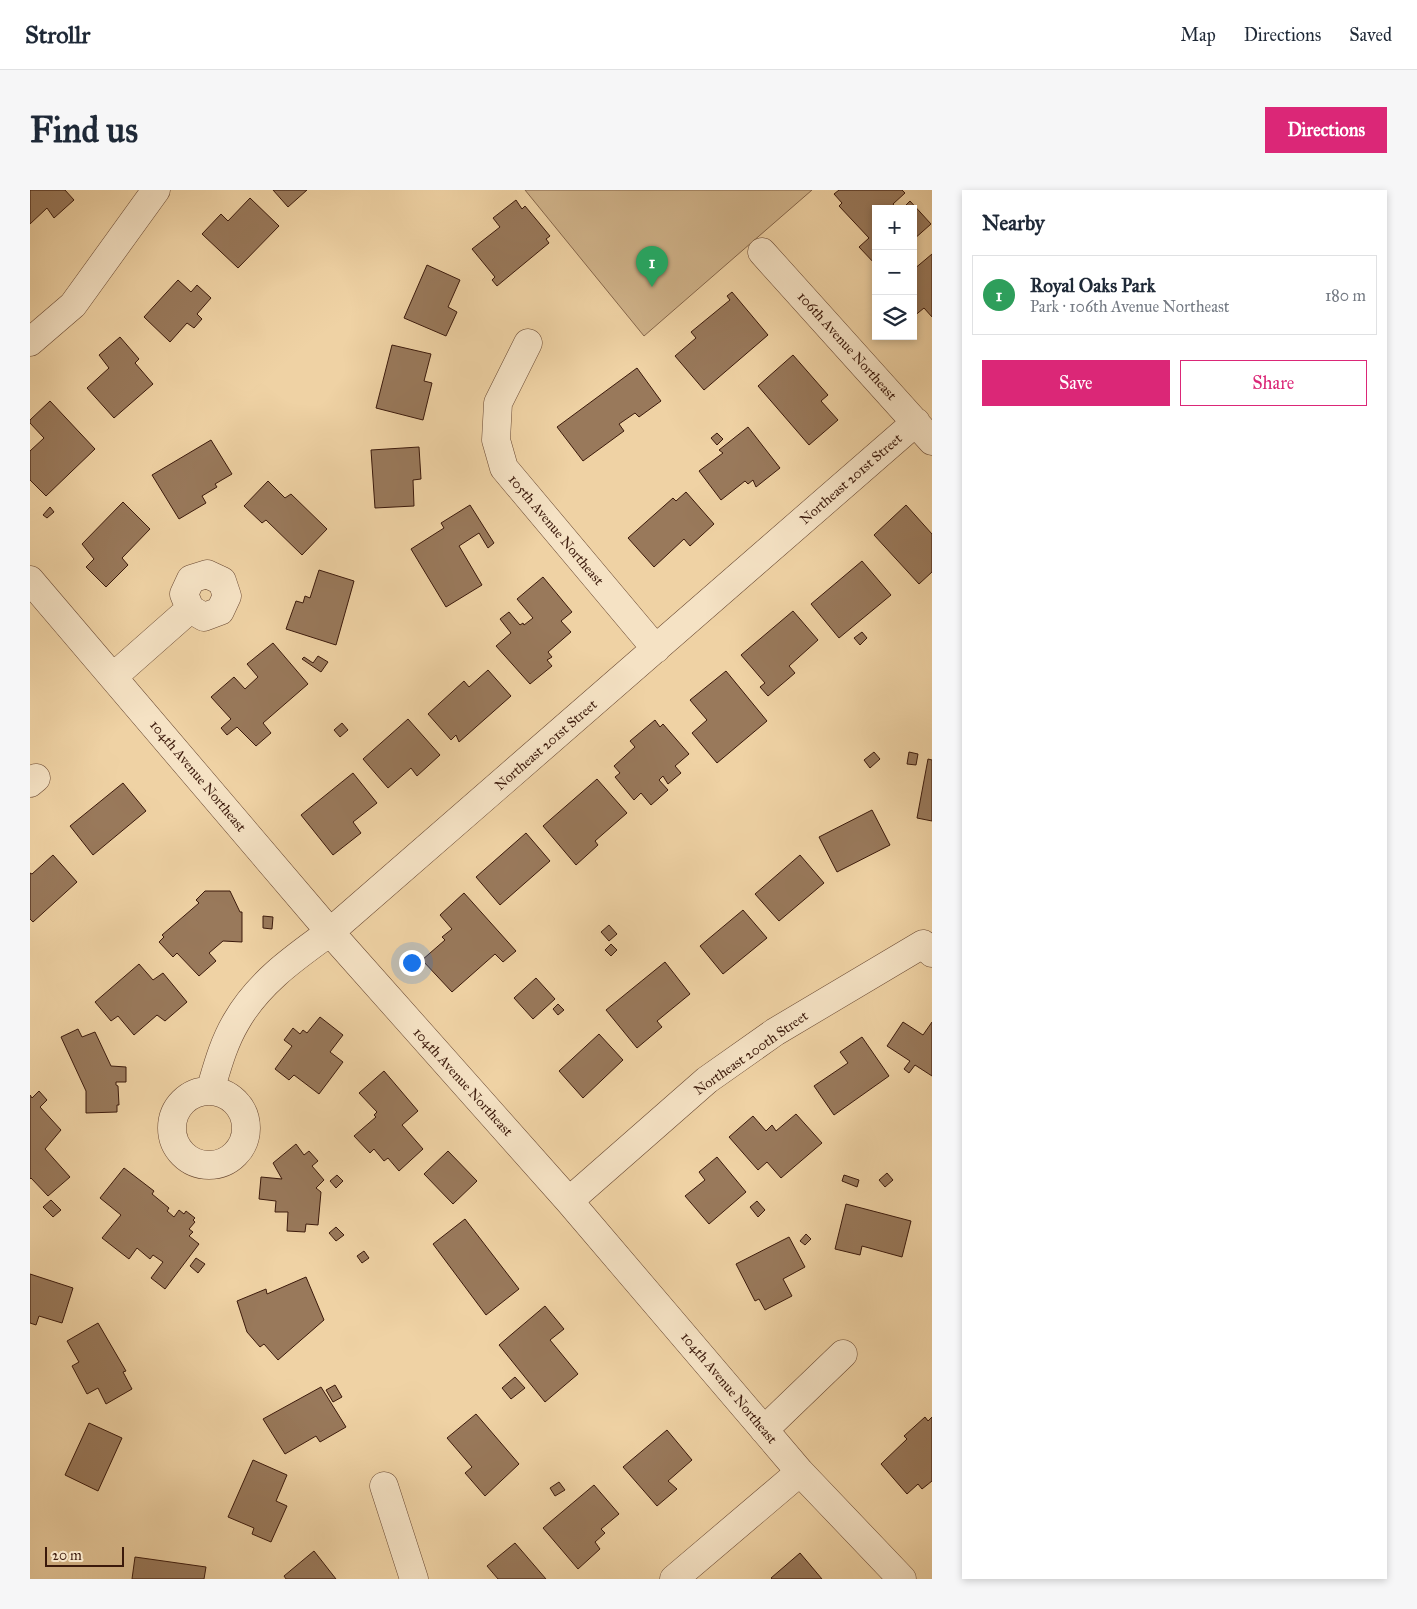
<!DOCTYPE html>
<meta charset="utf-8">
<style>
body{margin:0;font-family:"IM FELL Great Primer",serif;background:#f6f6f7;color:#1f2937}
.controls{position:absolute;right:15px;top:15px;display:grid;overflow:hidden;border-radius:0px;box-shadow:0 2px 8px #0003}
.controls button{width:45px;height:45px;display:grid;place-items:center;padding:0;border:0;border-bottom:1px solid #e0e1e3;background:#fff;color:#1f2937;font:25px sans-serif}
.scale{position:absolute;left:15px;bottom:12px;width:79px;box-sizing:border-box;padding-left:5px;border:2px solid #3b190b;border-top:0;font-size:14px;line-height:18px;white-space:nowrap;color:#3b190b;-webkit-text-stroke:4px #f5e2c4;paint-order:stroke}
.you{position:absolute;left:381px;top:772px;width:18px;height:18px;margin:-12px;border:4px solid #fff;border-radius:50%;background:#1a73e8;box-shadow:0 0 0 8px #1a73e833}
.badge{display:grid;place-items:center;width:32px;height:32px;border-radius:50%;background:#db2777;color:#fff;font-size:16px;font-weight:700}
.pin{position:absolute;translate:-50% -41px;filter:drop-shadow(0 1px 2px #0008)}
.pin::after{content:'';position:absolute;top:26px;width:18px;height:15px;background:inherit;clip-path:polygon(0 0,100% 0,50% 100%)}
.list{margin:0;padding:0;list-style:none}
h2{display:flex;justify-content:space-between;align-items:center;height:65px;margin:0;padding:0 20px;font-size:21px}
h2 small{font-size:16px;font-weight:400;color:#747a83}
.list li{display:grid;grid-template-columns:32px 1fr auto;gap:15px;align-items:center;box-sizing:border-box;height:80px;margin:0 10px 10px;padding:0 10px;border:1px solid #e0e1e3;border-radius:0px}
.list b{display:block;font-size:19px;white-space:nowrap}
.list p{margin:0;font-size:16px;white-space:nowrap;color:#747a83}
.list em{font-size:16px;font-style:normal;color:#747a83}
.actions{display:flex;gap:10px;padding:15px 20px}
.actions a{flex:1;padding:11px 0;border:1px solid #db2777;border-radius:0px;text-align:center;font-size:18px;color:#db2777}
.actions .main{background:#db2777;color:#fff}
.icon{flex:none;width:28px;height:28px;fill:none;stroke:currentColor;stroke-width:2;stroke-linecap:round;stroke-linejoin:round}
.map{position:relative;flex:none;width:902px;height:1389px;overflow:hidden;border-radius:0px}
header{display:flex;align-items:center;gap:30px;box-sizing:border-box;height:70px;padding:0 25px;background:#fff;border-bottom:1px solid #e0e1e3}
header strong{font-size:24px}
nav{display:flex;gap:28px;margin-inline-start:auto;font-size:18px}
.intro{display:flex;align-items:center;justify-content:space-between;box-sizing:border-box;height:120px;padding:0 30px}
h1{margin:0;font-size:35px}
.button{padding:12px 22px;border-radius:0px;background:#db2777;color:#fff;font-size:18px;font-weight:700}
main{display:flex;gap:30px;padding:0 30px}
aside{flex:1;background:#fff;border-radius:0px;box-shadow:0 2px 8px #0003}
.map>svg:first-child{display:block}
</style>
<header>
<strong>Strollr</strong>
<nav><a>Map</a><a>Directions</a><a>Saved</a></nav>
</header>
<div class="intro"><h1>Find us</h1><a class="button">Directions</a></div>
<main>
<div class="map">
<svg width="902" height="1389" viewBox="0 0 902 1389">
<rect width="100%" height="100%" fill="#efd2a4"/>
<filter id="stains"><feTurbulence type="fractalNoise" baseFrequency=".004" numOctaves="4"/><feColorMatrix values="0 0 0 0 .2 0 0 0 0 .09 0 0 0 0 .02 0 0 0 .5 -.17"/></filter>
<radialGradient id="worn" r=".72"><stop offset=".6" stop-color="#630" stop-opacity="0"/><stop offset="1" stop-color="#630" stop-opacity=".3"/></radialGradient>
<path fill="#d0b38a" stroke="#86664a" d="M495,0H782L614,146Z"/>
<path fill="#99795b" stroke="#3b190b" d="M0,0H35L44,10L24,28L17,18L0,34Z
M243,0H277L258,17Z
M809,0H872L875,3L863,14L867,19H846V75L829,57L839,48L809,16L812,13L804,4Z
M220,8L249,36L208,78L172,44L191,24L198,31Z
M486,10L492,19L495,16L520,46L516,49L519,53L467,96L462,90L465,87L442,59L470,37L463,28Z
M880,11L901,34L883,50V19H872Z
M902,64V127L894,118L883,127V80Z
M397,75L430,90L418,117L427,122L416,146L374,128Z
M148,90L161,102L167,95L181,108L167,124L172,129L164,138L157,133L140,152L114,127Z
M702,102L738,145L674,200L645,166L666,148L661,142L700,110L697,106Z
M90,147L109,169L105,173L123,194L84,228L57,198L79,178L69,165Z
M362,155L401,164L394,191L402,193L393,230L346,218Z
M763,165L798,205L791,211L808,230L779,255L728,196Z
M607,178L631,211L609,227L605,223L589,234L594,241L553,271L527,237Z
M20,211L65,259L16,306L0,290V261L14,248L0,233V230Z
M718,237L750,278L726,297L723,290L718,294L715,291L691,310L669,281L693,263L689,260Z
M687,243L693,249L687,255L681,248Z
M181,250L202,284L185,294L187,297L172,306L176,313L149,329L122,285Z
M389,257L391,289L383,290L384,316L345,318L341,260Z
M238,291L255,308L261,304L297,339L272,365L236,330L232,333L214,316Z
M656,302L684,334L660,356L654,349L624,377L598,348L643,308L646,311Z
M93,312L120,339L92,368L98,375L76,397L56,377L64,369L52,354Z
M440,315L464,353L458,358L449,343L429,356L452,395L416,417L381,359L414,338L411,333Z
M876,315L902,344V382L889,394L844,345Z
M20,317L24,322L17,328L13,325Z
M832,371L861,405L809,448L781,414Z
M289,380L324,391L306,455L256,439L266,411L273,413L275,406L280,408Z
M513,387L542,422L531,431L541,442L518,462L522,467L517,470L522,476L500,494L466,456L481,443L470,429L479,422L490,435L493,433L494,435L503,428L487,409Z
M763,421L788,450L759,476L765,483L738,506L730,497L735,493L711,465Z
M832,442L837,448L830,455L824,448Z
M243,453L278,494L233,533L241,543L226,556L207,537L197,545L191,538L201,529L181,507L204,487L215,499L228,487L217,474Z
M288,466L298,472L291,482L272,469L274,467L283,473Z
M458,480L481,506L429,552L426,545L421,550L398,524L434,491L439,497Z
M696,481L737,531L687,573L662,543L677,530L660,510Z
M378,529L410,565L387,586L381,578L358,598L333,569Z
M625,530L630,537L633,534L659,564L645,576L651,583L638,594L633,586L629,590L638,600L621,615L611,603L604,610L585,587L590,583L584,576L605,557L600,551Z
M312,533L318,540L310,547L304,540Z
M844,562L850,569L840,578L834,570Z
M879,562L888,564L886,575L877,574Z
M898,569L902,570V631L887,628Z
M323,583L347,613L323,632L331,643L303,665L271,625Z
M567,589L597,623L565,651L568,655L546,675L513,636Z
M93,593L116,621L63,665L40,636Z
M842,620L860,655L807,682L789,647Z
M496,643L520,671L470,715L446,687Z
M23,665L47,692L3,732L0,729V683L2,684Z
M770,665L794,693L749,731L725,704Z
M175,701H200L210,722H212V752L193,751L179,763L186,771L169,786L147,763L143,767L129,752L134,747L132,745L169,713L166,710Z
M434,703L486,761L473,772L465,764L422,802L392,770L415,750L412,747L422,739L410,725Z
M713,720L737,748L693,784L670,756Z
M233,726L243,727L242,739L233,738Z
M579,735L587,744L579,751L571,742Z
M581,754L587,760L581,766L575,760Z
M635,772L660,804L627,831L632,837L607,858L576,820Z
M109,774L123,790L133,783L157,812L135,831L127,825L104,845L88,826L81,831L65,812Z
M506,788L525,809L503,829L484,808Z
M528,814L534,820L528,825L523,819Z
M290,827L313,845L300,862L313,872L289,904L264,885L259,890L245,879L262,856L254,850L263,838L270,844L273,840L277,843Z
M873,832L893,845L902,832V886L885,875L879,883L874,879L880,871L857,856Z
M48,839L52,847L65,842L81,876L96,877V892H86V895L88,896L89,915H87V922L56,923V901L31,847Z
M569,844L593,870L553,908L529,881Z
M832,847L859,886L804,925L784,896L818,873L810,862Z
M354,881L388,921L372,935L393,959L369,981L358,968L354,971L344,959L340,963L324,946L346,927L344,925L347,922L329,903Z
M9,901L17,910L10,917L31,940L15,959L40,987L18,1006L1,988L0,989V905L2,908Z
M766,924L792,953L751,988L737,972L728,980L699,947L723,926L736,941L742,935L746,941Z
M266,954L274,965L279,961L288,971L282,976L294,990L286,998L291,1002L288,1035L276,1034L275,1042L257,1041L258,1022H245L246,1011L229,1009L231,987L252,989L243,973Z
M418,961L447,991L423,1014L394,984Z
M687,967L716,1002L679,1034L655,1006L675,990L669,982Z
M94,978L124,1001L122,1004L139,1018L137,1021L144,1027L149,1020L154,1024L156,1021L165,1028L163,1030L165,1032L159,1039L163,1042L159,1046L169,1054L135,1099L121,1088L133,1072L123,1065L120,1069L107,1058L99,1069L72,1048L91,1025L70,1008Z
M857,983L863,990L855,997L849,990Z
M307,985L313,991L306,998L300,991Z
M814,985L829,990L827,997L812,991Z
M21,1010L31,1020L23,1027L13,1017Z
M727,1011L735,1020L728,1027L720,1017Z
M816,1014L881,1031L872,1067L832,1056L830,1065L805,1059Z
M435,1029L489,1099L456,1125L403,1054Z
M306,1037L314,1045L306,1051L299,1043Z
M776,1044L781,1049L775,1055L770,1051Z
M759,1047L775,1077L753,1089L762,1106L735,1120L729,1109L725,1111L706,1074Z
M334,1061L339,1068L332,1073L327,1066Z
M166,1068L175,1074L168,1083L160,1076Z
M0,1084L43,1098L32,1133L9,1126L6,1135L0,1133Z
M276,1087L294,1130L248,1170L234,1154L230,1157L217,1142L207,1111L236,1099L237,1104Z
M515,1116L534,1139L520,1150L548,1184L515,1212L469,1155Z
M68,1133L96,1181L93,1182L102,1199L76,1214L68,1198L57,1204L42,1176L49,1172L37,1151Z
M485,1187L495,1198L481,1209L472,1198Z
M305,1195L312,1207L303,1212L296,1200Z
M291,1197L316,1237L290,1252L286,1246L255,1264L233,1229Z
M446,1224L489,1274L455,1306L435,1283L442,1277L417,1248Z
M895,1227L898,1231L902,1227V1291L892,1299L888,1294L877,1304L851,1274L877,1249L874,1246Z
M59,1233L92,1248L68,1301L35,1285Z
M637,1240L662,1270L638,1291L647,1299L627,1316L593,1277Z
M223,1270L257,1285L246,1311L257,1316L241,1352L222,1344L224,1338L198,1327Z
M529,1292L535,1300L525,1306L520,1298Z
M564,1295L589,1324L571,1339L575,1343L565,1352L570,1359L548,1379L513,1338Z
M485,1353L516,1389H468L457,1376Z
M284,1361L306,1389H256L254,1386Z
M770,1363L792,1389H742L741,1388Z
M105,1367L176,1377L174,1389H102Z"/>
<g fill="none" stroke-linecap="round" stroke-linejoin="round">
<g stroke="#684731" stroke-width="29">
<path id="minor" d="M732,62L902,251
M0,152L43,115L126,0
M498,153L468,213L466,250L474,278L626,459
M0,390L300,742L539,1011L770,1282L872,1389
M83,487L160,419L174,427L190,421L197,406L192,391L177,384L161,389L154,404L160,419
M0,593L6,588
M180,901C187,878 193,854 206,832C228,793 264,768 300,742L886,232
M142 938a37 37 0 1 1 74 0a37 37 0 1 1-74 0Z
M539,1011L677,890L745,842L893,754L902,763
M734,1240L813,1164
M354,1296L384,1389
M644,1389L770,1282"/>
</g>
<use href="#minor" stroke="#f5e2c4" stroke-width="28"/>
</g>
<g text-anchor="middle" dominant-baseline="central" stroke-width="4" stroke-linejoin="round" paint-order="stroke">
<g font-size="14" fill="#3b190b" stroke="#f5e2c4">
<text transform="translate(817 156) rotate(48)">106th Avenue Northeast</text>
<text transform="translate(821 289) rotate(-41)">Northeast 201st Street</text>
<text transform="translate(526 340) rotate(50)">105th Avenue Northeast</text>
<text transform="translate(516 555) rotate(-41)">Northeast 201st Street</text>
<text transform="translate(168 586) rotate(50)">104th Avenue Northeast</text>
<text transform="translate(721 863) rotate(-35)">Northeast 200th Street</text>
<text transform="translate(433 892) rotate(48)">104th Avenue Northeast</text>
<text transform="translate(699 1198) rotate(50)">104th Avenue Northeast</text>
</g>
</g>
<rect width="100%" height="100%" filter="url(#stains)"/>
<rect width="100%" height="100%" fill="url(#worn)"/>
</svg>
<div class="controls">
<button>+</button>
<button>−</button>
<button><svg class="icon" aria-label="layers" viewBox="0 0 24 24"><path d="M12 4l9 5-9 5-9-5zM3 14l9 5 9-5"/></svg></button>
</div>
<div class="scale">20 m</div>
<div class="you"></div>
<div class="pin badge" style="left:622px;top:97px;background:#2e9e5b">1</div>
</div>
<aside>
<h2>Nearby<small></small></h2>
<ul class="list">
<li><span class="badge" style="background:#2e9e5b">1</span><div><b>Royal Oaks Park</b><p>Park · 106th Avenue Northeast</p></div><em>180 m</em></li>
</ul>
<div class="actions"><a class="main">Save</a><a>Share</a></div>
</aside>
</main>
